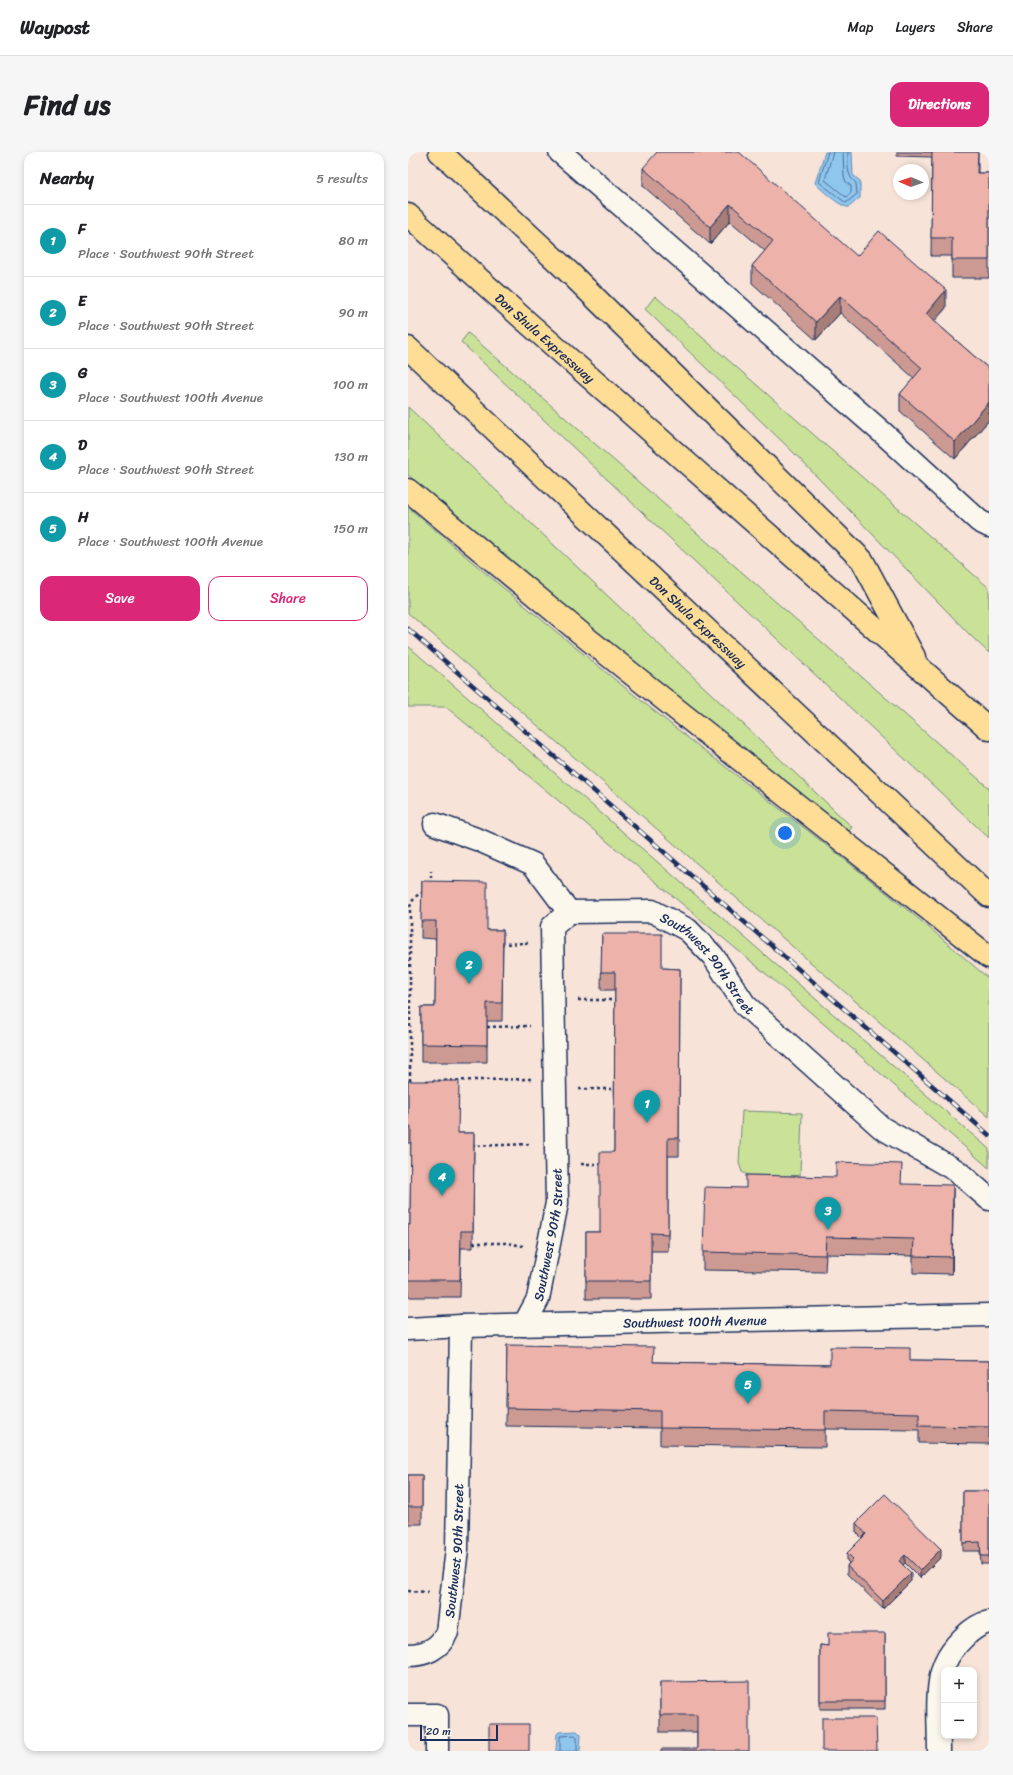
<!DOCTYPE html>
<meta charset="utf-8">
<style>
body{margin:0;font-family:Sriracha,sans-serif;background:#f6f6f6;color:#202124}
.controls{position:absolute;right:12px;bottom:12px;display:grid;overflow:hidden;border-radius:8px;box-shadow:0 2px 6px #0003}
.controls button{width:36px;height:36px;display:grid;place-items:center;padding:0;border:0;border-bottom:1px solid #e0e0e0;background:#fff;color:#202124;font:20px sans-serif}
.compass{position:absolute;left:485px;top:12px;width:36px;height:36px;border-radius:50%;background:#fff;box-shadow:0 2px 6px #0003;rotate:272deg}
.scale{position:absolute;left:12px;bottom:10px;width:78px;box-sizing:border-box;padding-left:4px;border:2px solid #1b2f5e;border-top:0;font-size:11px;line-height:14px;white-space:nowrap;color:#1b2f5e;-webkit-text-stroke:3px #fbf7ec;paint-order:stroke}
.you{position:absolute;left:377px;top:681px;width:14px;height:14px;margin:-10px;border:3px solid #fff;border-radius:50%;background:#1a73e8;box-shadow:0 0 0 6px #1a73e833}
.badge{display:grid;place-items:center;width:26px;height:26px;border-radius:50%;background:#db2777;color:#fff;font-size:13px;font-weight:700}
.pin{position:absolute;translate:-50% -33px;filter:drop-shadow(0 1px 2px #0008)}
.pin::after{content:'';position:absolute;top:21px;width:14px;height:12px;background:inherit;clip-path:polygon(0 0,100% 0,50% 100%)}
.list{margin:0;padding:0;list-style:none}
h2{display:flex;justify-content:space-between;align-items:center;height:52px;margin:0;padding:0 16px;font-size:17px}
h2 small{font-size:13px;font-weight:400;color:#757577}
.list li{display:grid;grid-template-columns:26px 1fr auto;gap:12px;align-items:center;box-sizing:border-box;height:72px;padding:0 16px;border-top:1px solid #e0e0e0}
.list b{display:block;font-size:15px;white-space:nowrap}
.list p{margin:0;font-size:13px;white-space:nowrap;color:#757577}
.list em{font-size:13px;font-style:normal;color:#757577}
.actions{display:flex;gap:8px;padding:12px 16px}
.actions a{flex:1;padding:9px 0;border:1px solid #db2777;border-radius:12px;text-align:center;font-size:14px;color:#db2777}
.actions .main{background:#db2777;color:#fff}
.map{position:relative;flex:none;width:581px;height:1599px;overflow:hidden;border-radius:12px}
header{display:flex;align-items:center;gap:24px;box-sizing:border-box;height:56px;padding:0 20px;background:#fff;border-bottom:1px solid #e0e0e0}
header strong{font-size:19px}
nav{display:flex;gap:22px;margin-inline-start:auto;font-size:14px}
.intro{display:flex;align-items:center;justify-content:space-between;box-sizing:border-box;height:96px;padding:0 24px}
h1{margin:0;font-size:28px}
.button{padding:10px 18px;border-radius:12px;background:#db2777;color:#fff;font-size:14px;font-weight:700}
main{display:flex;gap:24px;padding:0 24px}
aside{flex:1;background:#fff;border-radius:12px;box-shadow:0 2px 6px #0003}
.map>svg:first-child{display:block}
</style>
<header>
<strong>Waypost</strong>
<nav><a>Map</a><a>Layers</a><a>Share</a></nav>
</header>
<div class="intro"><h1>Find us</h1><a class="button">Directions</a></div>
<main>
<aside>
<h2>Nearby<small>5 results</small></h2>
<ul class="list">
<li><span class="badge" style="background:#0f9aa8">1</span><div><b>F</b><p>Place · Southwest 90th Street</p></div><em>80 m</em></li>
<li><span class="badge" style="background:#0f9aa8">2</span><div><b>E</b><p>Place · Southwest 90th Street</p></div><em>90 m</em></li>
<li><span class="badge" style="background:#0f9aa8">3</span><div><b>G</b><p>Place · Southwest 100th Avenue</p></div><em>100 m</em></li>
<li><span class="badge" style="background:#0f9aa8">4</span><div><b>D</b><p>Place · Southwest 90th Street</p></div><em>130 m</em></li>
<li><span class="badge" style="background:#0f9aa8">5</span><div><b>H</b><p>Place · Southwest 100th Avenue</p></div><em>150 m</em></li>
</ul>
<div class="actions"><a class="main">Save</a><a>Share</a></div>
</aside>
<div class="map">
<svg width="581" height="1599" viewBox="0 0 581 1599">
<rect width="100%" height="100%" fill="#f7e3d8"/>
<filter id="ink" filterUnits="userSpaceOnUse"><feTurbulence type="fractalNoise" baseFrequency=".025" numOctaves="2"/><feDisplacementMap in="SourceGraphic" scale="8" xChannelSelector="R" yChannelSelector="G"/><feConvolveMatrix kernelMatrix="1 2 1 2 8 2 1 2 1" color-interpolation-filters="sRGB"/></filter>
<g filter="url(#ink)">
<path fill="#c9e298" stroke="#72887b" d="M247,144L581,436V501L562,483L385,300L237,157Z
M60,181L581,636V686L53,190Z
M0,255L444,675L441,679L330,594L278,550L214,501L0,323Z
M0,355C94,436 190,515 288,592C387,669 487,744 581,827V965L0,461Z
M0,494L581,997V1016L363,826L38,555H0Z
M334,959L394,961L392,1024L340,1023L334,1020L331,1011Z"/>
<path fill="#8fc6ed" stroke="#618ab4" d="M417,0H444L445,23L452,29V46C448,48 444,54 440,55C434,56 411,36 407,31Z
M169,1579L173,1583L172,1599H148L149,1582L151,1580Z"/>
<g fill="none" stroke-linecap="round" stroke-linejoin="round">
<path stroke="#496b97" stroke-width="1" d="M420,0L411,30L438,51L449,42L448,31C438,24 440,12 440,0
M425,0L417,28L438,45L443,41V34L438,30L436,24L435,0
M152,1599V1584L167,1583L169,1585V1599"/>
<g stroke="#1b2f5e" stroke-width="25">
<g id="street">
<path d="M152,0L476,282L571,369L581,374"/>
<path d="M27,672L71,688L125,712L161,760"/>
<path id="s1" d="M116,1173L130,1147L149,1051L144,775L161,760L244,759L280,778L305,804L337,853L474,976L549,1019L581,1047"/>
<path id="s2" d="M0,1177L53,1174L581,1163"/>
<path id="s3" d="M0,1503C17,1503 32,1497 39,1480L49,1397L53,1174"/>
<path d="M0,1563H29V1599"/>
<path d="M531,1599C531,1574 527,1532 537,1511C541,1501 548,1493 555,1486C562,1479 571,1472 581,1470"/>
</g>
</g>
<g stroke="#1b2f5e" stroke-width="25">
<g id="highway">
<path d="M32,0L165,124L454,408L506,505"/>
<path id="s4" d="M0,63L111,163L581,577"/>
<path id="s5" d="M0,196L581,744"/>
<path d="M0,338L181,488L581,805"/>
</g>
</g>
<path stroke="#1b2f5e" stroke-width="2.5" stroke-dasharray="3 3" stroke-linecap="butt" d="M23,732V719
M93,792L120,791
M170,848H207
M79,875L122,874
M2,929V755C4,748 9,741 17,740
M18,929L123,927
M171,937H207
M64,994L123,992
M173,1012H194
M65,1091H98L115,1094
M0,1439L20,1440"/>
<use href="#street" stroke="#fbf7ec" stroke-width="22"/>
<use href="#highway" stroke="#fedd96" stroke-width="22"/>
<g stroke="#1b2f5e" stroke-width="4.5">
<path id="rail" d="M0,477L581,983"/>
</g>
<use href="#rail" stroke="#fbf7ec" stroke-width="3" stroke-dasharray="9" stroke-linecap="butt"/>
</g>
<path fill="#cc9a92" stroke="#1b2f5e" d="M489,0H570V21H581V126H544V104H523L524,5L489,4Z
M235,16L449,104L538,156L526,169L581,217V268L547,307L492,259V242L506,226L432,161L408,188L344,131V114L357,99L322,69L302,92L235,34Z
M14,729L79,778H95L94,869H79V910H13V855H27L28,787L13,786Z
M194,782L254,816L272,817L271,1004H260V1099H243V1147H178V1080H192L206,1000L207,838H193Z
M0,929L50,981H66L65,1096H53L52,1145H0V1073H2L3,991H0Z
M494,1032L545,1051L544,1122L505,1121V1104L418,1102L417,1120L295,1118V1100L338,1036Z
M99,1193L246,1210L422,1213L502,1208L581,1209V1292L511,1291V1278L417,1277V1295L252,1293V1276L98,1274Z
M0,1323H14V1372H0Z
M555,1339H581V1412H573L572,1399H555Z
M448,1371L533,1405L512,1426L497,1411L495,1413L503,1429L475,1457L439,1422V1414L441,1411L439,1409V1401L454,1386L448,1380Z
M477,1481V1557H412V1493L420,1494Z
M252,1530L341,1599L289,1597V1580H252Z"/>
<path fill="#a67d77" stroke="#1b2f5e" d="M322,52V69L302,92V75Z
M538,138V156L518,179V162Z
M432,144V161L408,188V170Z
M581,250V268L547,307V290Z
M545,1033V1051L544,1122V1105Z
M533,1397V1405L512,1426V1418Z
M497,1403V1411L491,1417V1409Z
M503,1421V1429L475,1457V1449Z"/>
<path fill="#edb3aa" stroke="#1b2f5e" d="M249,0H331L449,104L471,79L538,138L518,162L581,217V250L547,290L492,242L514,216L432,144L408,170L344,114L365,89L322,52L302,75L235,16Z
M524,0H570L569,21H581V108H544V86H523Z
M14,729L79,730V778H95L94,851H79V893L13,892V855H27L28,769H13Z
M194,782H254V816L272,817L271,986H260V1082L243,1081V1129H178V1080H192V1000H206L207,820H193Z
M0,929H51L50,981H66L65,1079H53L52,1128H0V1073H2L3,974H0Z
M428,1010L494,1012L493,1032L545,1033L544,1105L505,1104L506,1087L418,1085L417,1103L295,1100L297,1035L338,1036V1023L428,1025Z
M99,1193L246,1195L245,1210L422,1213V1195L502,1196V1208L581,1209V1275L511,1274V1261L417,1259V1278L252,1276V1259L98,1256Z
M0,1323H14V1355H0Z
M555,1339H581V1404H573L572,1390L555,1391Z
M477,1342L533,1397L512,1418L497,1403L491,1409L503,1421L475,1449L439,1414L445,1407L439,1401L458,1382L448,1371Z
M420,1481H477V1549H412V1493L420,1494Z
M341,1529V1599H253V1597H289V1563H252V1530Z
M414,1566H468L469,1599H414Z
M81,1572H121V1599H81Z"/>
</g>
<g text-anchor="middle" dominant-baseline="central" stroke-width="3.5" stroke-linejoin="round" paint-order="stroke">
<g font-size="13" fill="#1b2f5e" stroke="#fbf7ec">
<text stroke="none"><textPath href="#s4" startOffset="184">Don Shula Expressway</textPath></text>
<text stroke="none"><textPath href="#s5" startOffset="399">Don Shula Expressway</textPath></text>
<text stroke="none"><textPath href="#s1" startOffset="587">Southwest 90th Street</textPath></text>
<text stroke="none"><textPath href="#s1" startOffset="95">Southwest 90th Street</textPath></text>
<text stroke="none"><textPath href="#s2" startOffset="287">Southwest 100th Avenue</textPath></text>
<text stroke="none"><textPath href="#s3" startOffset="130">Southwest 90th Street</textPath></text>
</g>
</g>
</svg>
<div class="controls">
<button>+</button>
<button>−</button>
</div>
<svg class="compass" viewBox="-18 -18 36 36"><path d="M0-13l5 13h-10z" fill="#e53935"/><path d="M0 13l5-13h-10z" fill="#757577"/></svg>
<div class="scale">20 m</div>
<div class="you"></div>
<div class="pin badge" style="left:239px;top:971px;background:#0f9aa8">1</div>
<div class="pin badge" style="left:61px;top:832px;background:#0f9aa8">2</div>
<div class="pin badge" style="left:420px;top:1078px;background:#0f9aa8">3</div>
<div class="pin badge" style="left:34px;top:1044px;background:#0f9aa8">4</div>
<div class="pin badge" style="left:340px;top:1252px;background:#0f9aa8">5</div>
</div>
</main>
